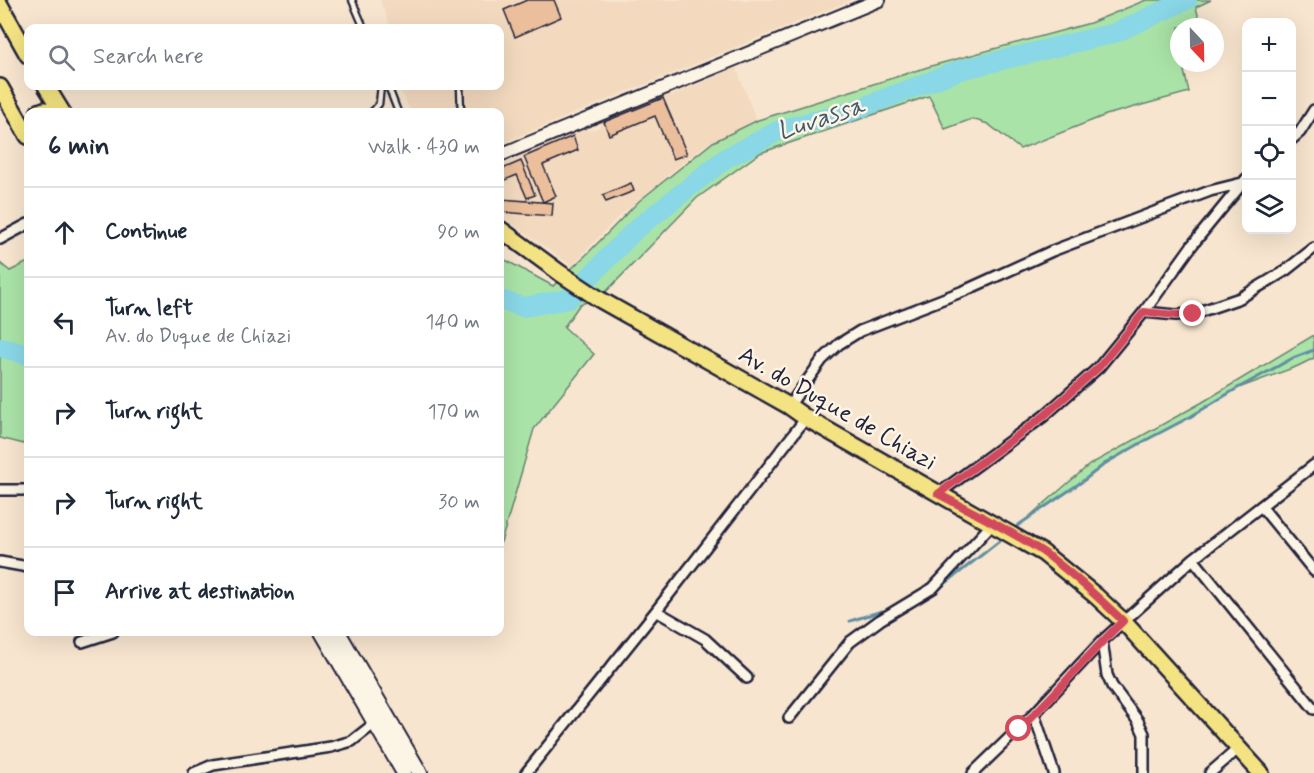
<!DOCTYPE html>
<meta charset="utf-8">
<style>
body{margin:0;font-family:Mynerve,sans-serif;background:#f2f2f3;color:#1f2937}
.controls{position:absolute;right:18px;top:18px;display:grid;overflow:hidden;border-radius:12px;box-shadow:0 6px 24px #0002}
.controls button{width:54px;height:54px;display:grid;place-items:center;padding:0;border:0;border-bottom:2px solid #e0e1e3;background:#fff;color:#1f2937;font:30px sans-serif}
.compass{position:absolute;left:1170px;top:18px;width:54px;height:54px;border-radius:50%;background:#fff;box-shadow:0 6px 24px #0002;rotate:158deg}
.stop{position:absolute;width:18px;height:18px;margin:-14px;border:4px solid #d1495b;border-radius:50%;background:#fff}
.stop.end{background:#d1495b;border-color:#fff;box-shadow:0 2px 6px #0008}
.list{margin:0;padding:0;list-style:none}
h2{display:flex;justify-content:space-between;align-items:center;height:78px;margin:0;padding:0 24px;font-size:26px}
h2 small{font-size:20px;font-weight:400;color:#747a83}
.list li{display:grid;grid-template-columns:39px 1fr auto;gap:18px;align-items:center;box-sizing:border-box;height:90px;padding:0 24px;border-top:2px solid #e0e1e3}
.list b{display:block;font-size:22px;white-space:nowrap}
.list p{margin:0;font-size:20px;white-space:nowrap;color:#747a83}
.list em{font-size:20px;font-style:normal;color:#747a83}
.icon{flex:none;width:33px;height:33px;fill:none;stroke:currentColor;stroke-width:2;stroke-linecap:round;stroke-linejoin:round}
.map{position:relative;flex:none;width:1314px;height:773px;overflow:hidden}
.search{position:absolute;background:#fff;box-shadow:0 6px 24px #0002;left:24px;top:24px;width:480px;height:66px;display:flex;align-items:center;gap:15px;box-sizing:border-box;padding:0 21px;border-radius:12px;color:#747a83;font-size:22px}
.panel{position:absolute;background:#fff;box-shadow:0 6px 24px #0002;left:24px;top:108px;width:480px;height:528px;border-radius:12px}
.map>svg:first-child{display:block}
</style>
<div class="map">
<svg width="1314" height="773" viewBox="0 0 1314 773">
<rect width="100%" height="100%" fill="#f7e5cf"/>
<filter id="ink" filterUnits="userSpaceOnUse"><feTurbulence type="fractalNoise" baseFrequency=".0167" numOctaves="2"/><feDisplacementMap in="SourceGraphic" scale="12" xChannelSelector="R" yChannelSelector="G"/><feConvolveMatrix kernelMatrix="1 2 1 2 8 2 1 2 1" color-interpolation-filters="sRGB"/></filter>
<g filter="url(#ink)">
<path fill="#f3dabf" d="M380,0H851L500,144V112H411L399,86H500V28H391Z
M736,67L756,119L704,146L678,167L617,218L572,266L500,215V165L586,127L588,131L600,127V123L670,94L671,96Z"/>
<path fill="#aae3a7" stroke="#668271" stroke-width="1.5" d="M1146,0H1211L1196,7L1201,27H1179V63H1191L1184,71L1189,92L1106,115L1020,149L988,124L972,119L945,129L929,96L760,153L697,198L599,299L580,304L564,327L594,354L534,429L502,539L500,544V257L553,286L587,254L639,201L713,142L758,120L931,66L1090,23Z
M28,262V445L0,438V263L10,271Z
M1314,335V358L1298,366L1236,389L1190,417L1148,439L1106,463L1083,481L1024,521L1089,465L1201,403Z"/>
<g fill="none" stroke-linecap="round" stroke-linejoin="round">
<path stroke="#608fa2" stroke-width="3" d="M1017,526L1083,481L1106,463L1148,439L1190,417L1236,389L1293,358L1314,350
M932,594L1002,539
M850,621L882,611"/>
<path stroke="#89d7e7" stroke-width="20" d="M500,300L524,307L568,299L635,230L726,158L780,130L852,111L960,70L1115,33L1187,0
M0,347L28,355"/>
</g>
<path fill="#ebbf9b" stroke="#22223b" stroke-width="1.5" d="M527,0H554L561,17L515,37L504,10Z
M663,98L687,154L673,159L655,116L609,135L604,122Z
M573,136L578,150L543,165L556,196L543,202L524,157Z
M521,161L535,195L527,198L517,175L500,182V170Z
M631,183L634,191L606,202L603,195Z
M500,199L553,203L552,216L500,212Z"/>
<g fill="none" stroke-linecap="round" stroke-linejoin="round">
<g stroke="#22223b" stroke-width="9">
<path id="service" d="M352,0L364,28
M388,86L398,112
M460,86L461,112
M372,112L379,104L381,86"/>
</g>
<g stroke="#22223b" stroke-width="14">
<path id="minor" d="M1292,139L1300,132L1314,110
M0,239L28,224
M1144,312L1176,315L1193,314L1240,298L1285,271L1314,248
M789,406L822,360L839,344L860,331L966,290L1052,251L1210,191L1242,183
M0,490H28
M938,494L1044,416L1099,367L1144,312L1193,244L1246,179
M1261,506L1314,571
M1193,559L1314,709
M0,562L28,567
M656,611L705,639L747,678
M82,642L113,632
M1034,714L1054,773
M789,718L850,642L880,620L933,588L993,523
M194,773L213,765L331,747L352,741L375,723
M526,773L656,611L806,418
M973,773L1034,714L1102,641
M1144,773V734L1138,721L1112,686L1107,675L1102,641L1193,559L1314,465
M1210,773L1239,748"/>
</g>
<g stroke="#22223b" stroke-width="16">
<path id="tertiary" d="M500,155L879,0"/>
</g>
<g stroke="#22223b" stroke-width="18">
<path id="secondary" d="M322,632L404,773
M338,632L420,773"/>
</g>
<g stroke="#22223b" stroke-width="20">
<path id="primary" d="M0,5L28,55
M46,86L62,112
M0,87L28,136
M39,112L44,110L56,112
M500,229L560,273L599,299L789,406L806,418L1043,553L1096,596L1123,621L1261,773"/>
</g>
<use href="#service" stroke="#fcf5e5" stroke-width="4.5"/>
<use href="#minor" stroke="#fcf5e5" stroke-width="9"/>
<use href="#tertiary" stroke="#fcf5e5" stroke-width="12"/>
<use href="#secondary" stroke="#fcf5e5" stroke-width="14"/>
<use href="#primary" stroke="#f4e382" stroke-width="15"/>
</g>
</g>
<g fill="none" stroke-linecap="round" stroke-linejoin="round" filter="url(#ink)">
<path stroke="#d1495b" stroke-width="8" d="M1019,729C1056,695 1087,655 1123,621C1098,597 1071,572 1043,552C1010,530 973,512 938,494L1044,416L1099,367L1144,312L1176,315L1193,314"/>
</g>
<g text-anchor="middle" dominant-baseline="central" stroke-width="5" stroke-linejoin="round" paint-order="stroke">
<g font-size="24" fill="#22223b" stroke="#fcf5e5">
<text transform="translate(837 409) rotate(30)">Av. do Duque de Chiazi</text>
</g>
<g font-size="26" font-style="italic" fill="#41586f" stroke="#fcf5e5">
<text transform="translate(821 119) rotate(-18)">Luvassa</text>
</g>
</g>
</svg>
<div class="controls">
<button>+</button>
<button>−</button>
<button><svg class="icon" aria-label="locate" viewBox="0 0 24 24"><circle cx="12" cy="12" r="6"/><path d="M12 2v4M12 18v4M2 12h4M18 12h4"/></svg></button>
<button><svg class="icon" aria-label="layers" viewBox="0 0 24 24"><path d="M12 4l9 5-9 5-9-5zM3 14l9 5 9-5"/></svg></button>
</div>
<svg class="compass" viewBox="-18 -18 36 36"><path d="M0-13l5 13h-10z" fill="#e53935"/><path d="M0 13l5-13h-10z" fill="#747a83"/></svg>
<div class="stop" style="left:1019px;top:729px"></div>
<div class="stop end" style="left:1193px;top:314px"></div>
<div class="search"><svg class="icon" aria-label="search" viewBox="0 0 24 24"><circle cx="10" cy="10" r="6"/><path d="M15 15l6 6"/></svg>Search here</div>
<section class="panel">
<h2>6 min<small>Walk · 430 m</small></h2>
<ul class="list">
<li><svg class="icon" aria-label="ahead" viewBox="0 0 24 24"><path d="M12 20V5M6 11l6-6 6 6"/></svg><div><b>Continue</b></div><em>90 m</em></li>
<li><svg class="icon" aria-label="left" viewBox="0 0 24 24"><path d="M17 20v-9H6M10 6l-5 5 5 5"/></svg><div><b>Turn left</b><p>Av. do Duque de Chiazi</p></div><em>140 m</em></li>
<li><svg class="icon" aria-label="right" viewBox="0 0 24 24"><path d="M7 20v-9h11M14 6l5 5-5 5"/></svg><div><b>Turn right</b></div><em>170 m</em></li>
<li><svg class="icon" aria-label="right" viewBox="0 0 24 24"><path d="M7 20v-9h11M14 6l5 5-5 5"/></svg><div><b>Turn right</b></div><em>30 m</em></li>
<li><svg class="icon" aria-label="arrive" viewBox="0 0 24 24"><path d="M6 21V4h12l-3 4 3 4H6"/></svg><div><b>Arrive at destination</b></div></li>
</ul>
</section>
</div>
